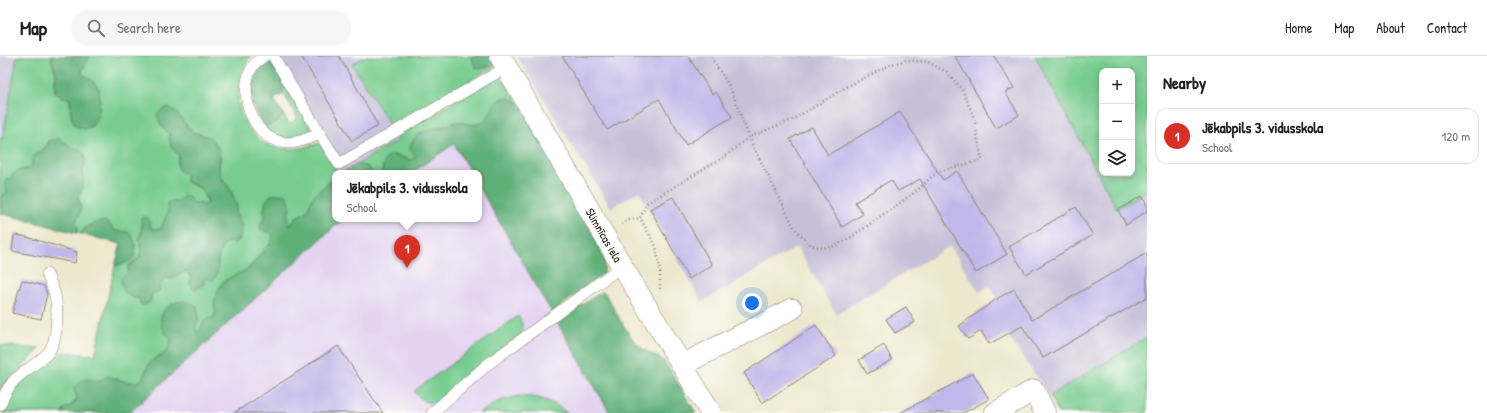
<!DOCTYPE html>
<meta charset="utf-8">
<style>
body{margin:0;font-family:"Patrick Hand",sans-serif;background:#f6f6f6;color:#202124}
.controls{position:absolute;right:12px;top:12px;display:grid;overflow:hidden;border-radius:8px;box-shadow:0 2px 10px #0003}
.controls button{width:36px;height:36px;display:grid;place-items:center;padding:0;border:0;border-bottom:1px solid #e0e0e0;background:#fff;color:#202124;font:20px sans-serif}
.you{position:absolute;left:752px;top:247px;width:14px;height:14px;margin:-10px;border:3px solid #fff;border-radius:50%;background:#1a73e8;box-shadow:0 0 0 6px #1a73e833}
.badge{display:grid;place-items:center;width:26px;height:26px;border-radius:50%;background:#d93025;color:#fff;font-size:13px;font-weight:700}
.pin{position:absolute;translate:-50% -33px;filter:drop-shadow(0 1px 2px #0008)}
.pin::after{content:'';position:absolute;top:21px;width:14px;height:12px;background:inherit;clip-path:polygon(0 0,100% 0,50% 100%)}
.popup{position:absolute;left:332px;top:114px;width:150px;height:52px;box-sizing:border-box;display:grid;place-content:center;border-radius:8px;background:#fff;filter:drop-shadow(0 1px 3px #0005);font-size:13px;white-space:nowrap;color:#757577}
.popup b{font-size:15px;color:#202124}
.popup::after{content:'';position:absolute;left:50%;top:100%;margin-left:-8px;border:8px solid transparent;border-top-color:#fff}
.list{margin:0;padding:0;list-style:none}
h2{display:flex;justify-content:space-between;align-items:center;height:52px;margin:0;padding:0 16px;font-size:17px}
h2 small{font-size:13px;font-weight:400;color:#757577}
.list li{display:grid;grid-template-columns:26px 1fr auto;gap:12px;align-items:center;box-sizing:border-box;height:56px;margin:0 8px 8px;padding:0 8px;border:1px solid #e0e0e0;border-radius:12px}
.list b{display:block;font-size:15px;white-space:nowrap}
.list p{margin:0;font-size:13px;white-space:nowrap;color:#757577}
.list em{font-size:13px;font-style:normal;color:#757577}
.icon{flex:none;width:22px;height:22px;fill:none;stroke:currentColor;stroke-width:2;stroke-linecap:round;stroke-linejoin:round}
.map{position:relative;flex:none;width:1147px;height:357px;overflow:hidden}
header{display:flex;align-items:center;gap:24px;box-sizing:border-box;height:56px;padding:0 20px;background:#fff;border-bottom:1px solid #e0e0e0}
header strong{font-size:19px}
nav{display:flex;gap:22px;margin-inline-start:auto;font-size:14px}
.search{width:280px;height:36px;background:#f6f6f6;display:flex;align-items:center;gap:10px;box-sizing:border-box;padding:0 14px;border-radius:22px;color:#757577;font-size:15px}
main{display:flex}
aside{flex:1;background:#fff}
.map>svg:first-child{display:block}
</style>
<header>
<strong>Map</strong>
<div class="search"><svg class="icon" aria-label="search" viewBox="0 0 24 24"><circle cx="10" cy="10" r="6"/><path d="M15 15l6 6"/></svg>Search here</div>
<nav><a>Home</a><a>Map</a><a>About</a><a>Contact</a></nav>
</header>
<main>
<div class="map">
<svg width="1147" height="357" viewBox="0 0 1147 357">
<rect width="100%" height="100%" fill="#fdfcf7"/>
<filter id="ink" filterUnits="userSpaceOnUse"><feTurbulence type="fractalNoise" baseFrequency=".025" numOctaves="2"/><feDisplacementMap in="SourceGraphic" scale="8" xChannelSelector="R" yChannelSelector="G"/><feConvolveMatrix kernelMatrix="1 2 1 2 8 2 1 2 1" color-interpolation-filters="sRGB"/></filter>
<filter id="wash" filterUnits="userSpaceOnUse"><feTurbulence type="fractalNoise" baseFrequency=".012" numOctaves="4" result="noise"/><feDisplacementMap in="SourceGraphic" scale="16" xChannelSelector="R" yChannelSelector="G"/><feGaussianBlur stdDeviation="0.9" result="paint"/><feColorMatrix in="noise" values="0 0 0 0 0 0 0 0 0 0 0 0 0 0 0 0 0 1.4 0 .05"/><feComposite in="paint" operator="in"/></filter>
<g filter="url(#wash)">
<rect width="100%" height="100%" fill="#ede8cd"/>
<path fill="#e4d3f1" d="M454,88L471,117H411Z
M479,131L610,357H129L343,163H479Z"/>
<path fill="#c6c0d9" d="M0,0H17L3,82H0Z
M267,0H366L352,8L399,83L342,117H338Z
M517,0H1035L1117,152L1147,135V281L1050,340L1009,281V260L989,230L979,236L950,190L836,258L797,191L702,246L639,135L611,152Z"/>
<path fill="#77cc8f" stroke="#4a7456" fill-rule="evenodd" d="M17,0H52C50,7 56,13 56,19C56,22 54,26 54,29L62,41L69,42L71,51V62H98L100,43L93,25L81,17L88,3L89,0H251C233,24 233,59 256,80C259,83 262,87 266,88C284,96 301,93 319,87L338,117H335V122L314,139L307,155L295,162L292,168L288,170C285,157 295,150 286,139H271C264,147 263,152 265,161L261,167L273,178L272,186L264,194L248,213L223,226L217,237L214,247L216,256L213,262L197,277L195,271L199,263L164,276L171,283C169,298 161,298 151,308C150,309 147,311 147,312C144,317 145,322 139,325C133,328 121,325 116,322L100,325L86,323C80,336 77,348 64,353L63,357H2L7,344L18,328L61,296L95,299L115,210L128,206L116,175L105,165L87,170L81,178L76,177L77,172L75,166C81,156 82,152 78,142L83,132L82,115L85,110L81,94L72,92L67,87L50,84L44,93L35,98L32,112L19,114L7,135L0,144V82H3ZM174,54L185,68L195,77L201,78L215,87L219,94L220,103L219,111L221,121L226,126L231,135L237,150L236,157L239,162L241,176L239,184L234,186H227C217,194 217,208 216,220L208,222L203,229L190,227L191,221L187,215L180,219L166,221L152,238L150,246L139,242H133L121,224L128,216V210L140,201L141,194L139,183L142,175L152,173H162L168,156L167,149L181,144L184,140H188L191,146L204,149L207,146C206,140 202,137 201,132L186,126V118L177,108L179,100L171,90L169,78L161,69Z
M366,0H471V2L486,12L495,8V11L481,18L392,72L352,8Z
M1035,0H1147V135L1117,153ZM1102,15H1132V117H1102Z
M501,21L520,48L495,47L490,60L482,67L472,69L460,66L453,67L444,70L428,74L417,101L411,104L394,99L384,106L382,117H373L367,110L356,109L399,83L397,80L494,22Z
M284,28L313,77L292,82L276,80L262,70C270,69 280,66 283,58L289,68L298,63L284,38L280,40L284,32Z
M518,260C522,266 525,272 520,279L438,346C426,349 421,344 414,335Z
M1147,281V357H1058L1050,340Z
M0,289L40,293L2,330L0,335Z
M519,340C538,340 553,345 567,357H479L499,345Z"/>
<path fill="#61b07a" stroke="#3e664b" d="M52,0H89L88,3L81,17L93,25L99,32L100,43L98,62L91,71L84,73L75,70C70,61 72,52 69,42L62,41L55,36C54,30 56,25 56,19C56,13 50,7 52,0Z
M471,0H494L495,8L479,13L475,10Z
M268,1L284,28C284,35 281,40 274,43L283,58C279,67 271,69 262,70L251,46L252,24L261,8Z
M503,42H510L520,48L599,189L605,205L604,217L552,257L479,131V117H471L454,88L411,117H382L384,106L388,100L394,99L411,104L416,101L410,93C414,74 427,75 443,71C449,69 454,65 460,66C464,66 468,69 473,69C486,68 491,58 495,47Z
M168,51L177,57L185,68L195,77L210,81L219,94L220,103L219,111L221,121L231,135L237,150L236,157L241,168V176L239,184L234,187L227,186C213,197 222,214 213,225L208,222L203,229L196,233L192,231L190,227L191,221L187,215L171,223L166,221L160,228L159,235L152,238C150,246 149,249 141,249L139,242C126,242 123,235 121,223L128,216V211L140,201L141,194L139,183L142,175L141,162L144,160L148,162L152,173H161L168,156L167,149L168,146C175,146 179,146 184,140H188L191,146L204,149L207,146C206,140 202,137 201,132L186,126V118L179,115L177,108L179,100L171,90L169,78L161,69L157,59L161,54Z
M59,83C65,86 67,89 72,92C75,93 79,93 81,95C88,101 86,109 82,115L83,132L78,142C83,153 81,155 75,166L78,172L76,177L0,157V144L7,135L4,128C13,116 17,114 32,112C31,97 35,101 44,93C47,91 49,87 50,84Z
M356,109L367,110L373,117H342Z
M335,122V163H343L129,357H63L64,353L71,350L77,343L74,332C83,321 88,323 100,325L107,320C117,322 126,328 136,326C144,325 144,318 147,312C152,297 168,305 171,283C133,245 216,227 195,271L197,277C205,270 199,263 213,262L216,256L214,247L217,237L223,226L231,221L249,213L264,194L272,186L273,178L260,173L261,167L265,161C262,145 269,135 286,139C295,151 284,158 289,170L292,168L295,162L307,155L314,139Z
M105,165L116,175L128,176C136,183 136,189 135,200L128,206L115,210L121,188L81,178C89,168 93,167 105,165Z
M601,236H604C613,250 625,275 636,287C644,296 656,298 665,306L696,357H610L557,266Z"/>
<g id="blocks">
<path fill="#c0b7ea" d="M301,0H339L378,70L352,85Z
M562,0H688L712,38L716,36L732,61L686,89L659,43L607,74Z
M955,0H994L1014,32L1005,36L1019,59L996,72Z
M900,56L943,124L957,115L1007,198L976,217L920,123L898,135L891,124L855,146L863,158L842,171L790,83L812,71L828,99Z
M1142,140L1147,149V155L1126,169L1118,154Z
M673,141L712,209L689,223L650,153Z
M1076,151L1093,179L1026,218L1009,191Z
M14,179L23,180L77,196L75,207L12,195Z
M1147,197V241L1043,302L1022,270L989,288L981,275L968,283L959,270L995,244L1014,233L1032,264Z
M22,224L44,230L47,238L41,263L12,257Z
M906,251L915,266L895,277L886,263Z
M816,269L836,300L762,347L744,317Z
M884,289L892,304L867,318L859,304Z
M338,290L383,357H234Z
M973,317L989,343L963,357H900Z"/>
</g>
</g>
<g filter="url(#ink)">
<use href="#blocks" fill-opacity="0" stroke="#848274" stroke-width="1"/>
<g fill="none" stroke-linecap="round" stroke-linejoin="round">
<g stroke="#848274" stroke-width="12">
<path id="lane" d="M264,0C260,3 255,7 253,10C237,35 251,80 281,86C294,89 309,82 320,78L339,108L507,11
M273,0L320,78
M0,349C12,318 23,319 45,300C59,288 59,250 53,232C51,228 49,223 47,218
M432,357L488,308L622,210"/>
</g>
<g stroke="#848274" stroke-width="22">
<path id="street" d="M500,0L622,210L711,357
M682,309L792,253
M995,357L1034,334L1045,357"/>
</g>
<path stroke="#848274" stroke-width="2.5" stroke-dasharray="1 3" stroke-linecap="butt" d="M622,168L629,164L640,162
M660,233V214L656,190L640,162L647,147L724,101L749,81L792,64L848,30L890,9L906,4L928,6L947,16L963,35L974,62L982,104L937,116L914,137L850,182L835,190L823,192L811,189L795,173L751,86L749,81L730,31L710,0"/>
<use href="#lane" stroke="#fff" stroke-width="11"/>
<use href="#street" stroke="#fff" stroke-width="21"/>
</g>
</g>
<g text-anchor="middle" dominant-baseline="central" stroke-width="3.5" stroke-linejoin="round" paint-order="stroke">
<g font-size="12" fill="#1c1c1c" stroke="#fdfcf7">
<text transform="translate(604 179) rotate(60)">Slimnīcas iela</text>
</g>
</g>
</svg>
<div class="controls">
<button>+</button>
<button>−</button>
<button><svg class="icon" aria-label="layers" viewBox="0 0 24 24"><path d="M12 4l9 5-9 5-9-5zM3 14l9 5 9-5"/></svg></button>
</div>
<div class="you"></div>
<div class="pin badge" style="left:407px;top:212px">1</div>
<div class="popup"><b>Jēkabpils 3. vidusskola</b>School</div>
</div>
<aside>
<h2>Nearby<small></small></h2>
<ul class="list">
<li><span class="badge">1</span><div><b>Jēkabpils 3. vidusskola</b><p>School</p></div><em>120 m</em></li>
</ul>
</aside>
</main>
